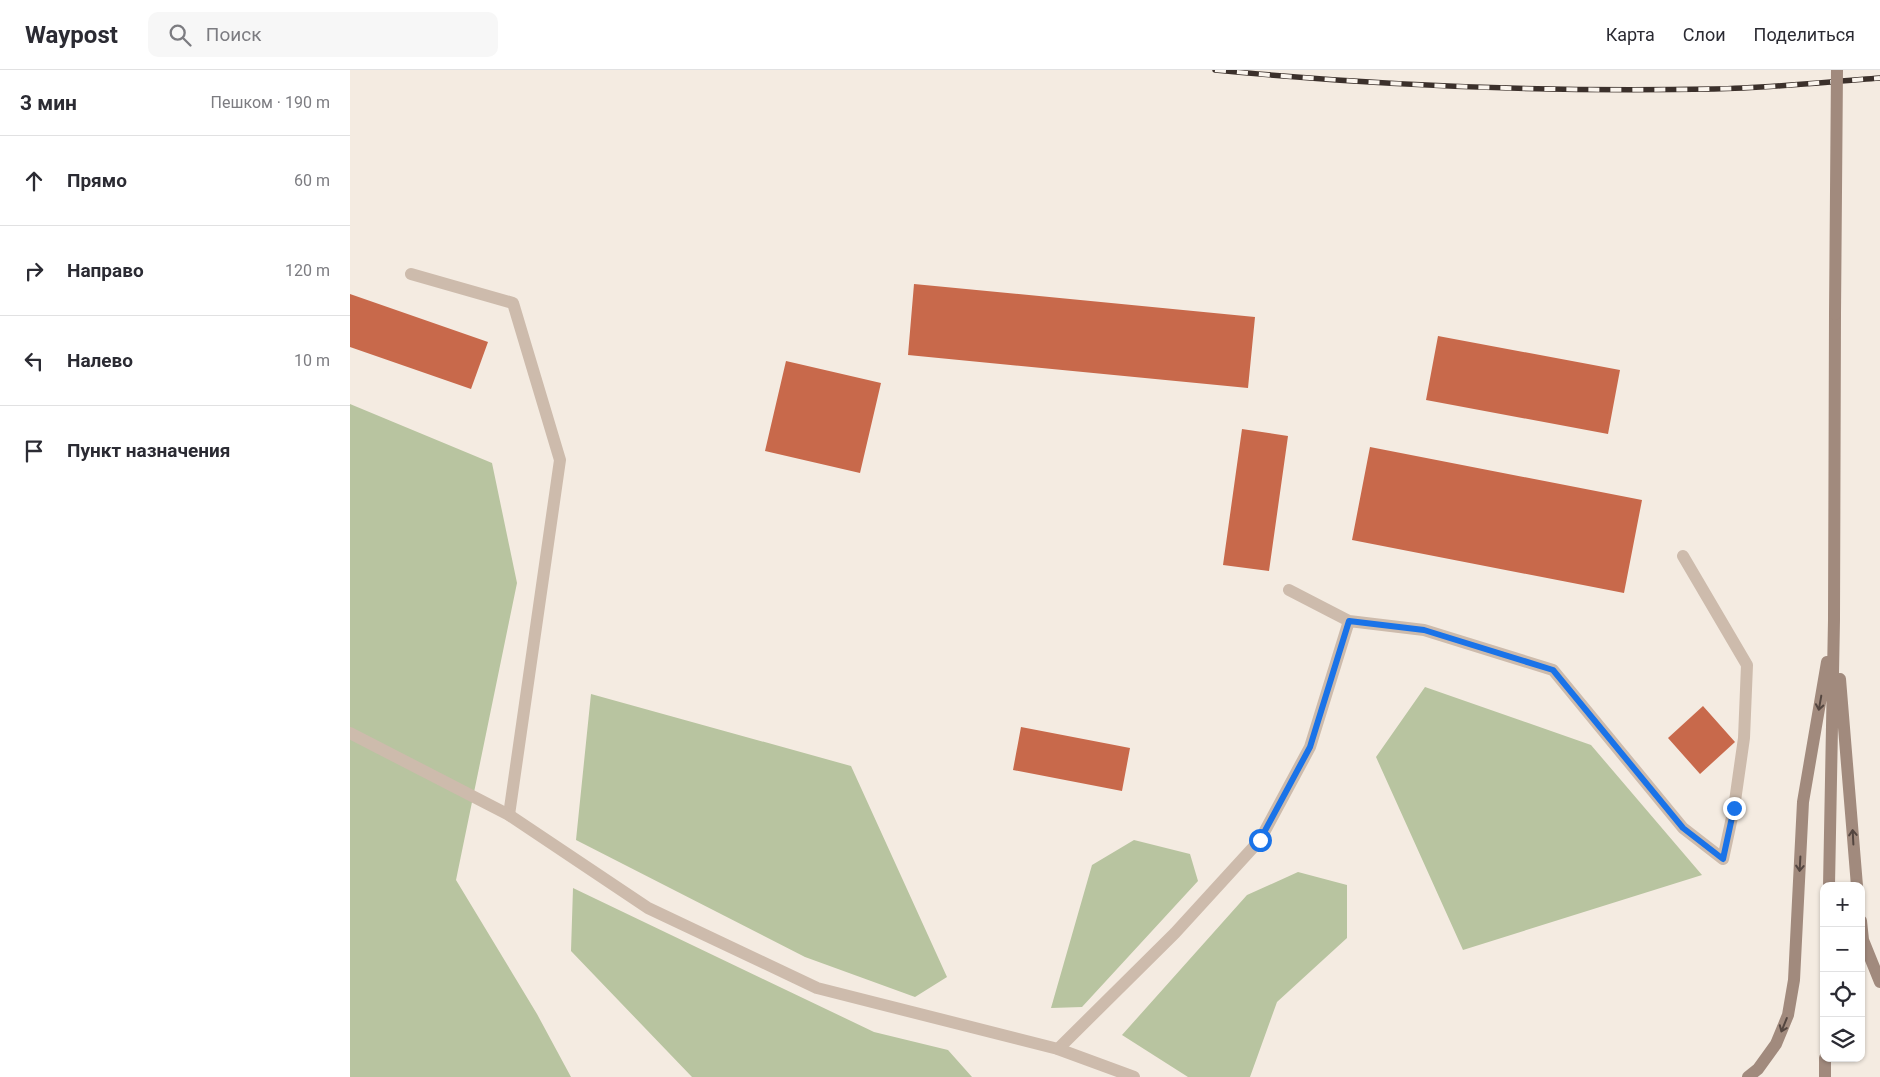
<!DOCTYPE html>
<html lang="ru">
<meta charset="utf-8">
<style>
body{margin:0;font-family:Roboto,sans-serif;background:#f7f7f7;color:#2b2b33}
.controls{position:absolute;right:15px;bottom:15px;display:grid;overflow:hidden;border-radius:10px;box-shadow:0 1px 4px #0004}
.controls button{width:45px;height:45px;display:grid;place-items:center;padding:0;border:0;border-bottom:1px solid #e1e1e2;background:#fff;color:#2b2b33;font:25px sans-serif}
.stop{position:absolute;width:15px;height:15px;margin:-11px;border:4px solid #1a73e8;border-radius:50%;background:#fff}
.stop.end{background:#1a73e8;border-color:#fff;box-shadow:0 1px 5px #0008}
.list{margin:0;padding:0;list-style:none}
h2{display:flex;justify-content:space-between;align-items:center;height:65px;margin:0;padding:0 20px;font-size:21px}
h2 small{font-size:16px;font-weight:400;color:#7c7c81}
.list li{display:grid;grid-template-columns:32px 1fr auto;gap:15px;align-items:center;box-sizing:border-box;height:90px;padding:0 20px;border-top:1px solid #e1e1e2}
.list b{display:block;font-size:19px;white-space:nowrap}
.list em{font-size:16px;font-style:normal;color:#7c7c81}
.icon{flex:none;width:28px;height:28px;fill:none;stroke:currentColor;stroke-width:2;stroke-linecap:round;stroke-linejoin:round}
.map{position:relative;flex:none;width:1530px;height:1007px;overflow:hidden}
header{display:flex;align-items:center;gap:30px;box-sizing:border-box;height:70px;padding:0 25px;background:#fff;border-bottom:1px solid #e1e1e2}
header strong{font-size:24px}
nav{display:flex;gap:28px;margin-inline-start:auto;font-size:18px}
.search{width:350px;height:45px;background:#f7f7f7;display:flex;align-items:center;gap:12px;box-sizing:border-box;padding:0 18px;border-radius:10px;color:#7c7c81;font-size:19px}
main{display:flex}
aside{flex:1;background:#fff}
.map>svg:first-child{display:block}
</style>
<header>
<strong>Waypost</strong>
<div class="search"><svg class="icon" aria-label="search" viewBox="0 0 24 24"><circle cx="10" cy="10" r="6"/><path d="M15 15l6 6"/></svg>Поиск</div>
<nav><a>Карта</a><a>Слои</a><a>Поделиться</a></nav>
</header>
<main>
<aside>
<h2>3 мин<small>Пешком · 190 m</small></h2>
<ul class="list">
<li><svg class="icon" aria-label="ahead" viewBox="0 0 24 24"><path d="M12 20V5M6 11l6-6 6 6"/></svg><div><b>Прямо</b></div><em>60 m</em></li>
<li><svg class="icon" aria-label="right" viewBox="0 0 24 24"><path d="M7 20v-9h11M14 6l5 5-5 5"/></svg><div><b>Направо</b></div><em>120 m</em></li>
<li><svg class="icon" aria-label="left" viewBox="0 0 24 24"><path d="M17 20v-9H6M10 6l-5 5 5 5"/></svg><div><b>Налево</b></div><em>10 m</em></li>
<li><svg class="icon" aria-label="arrive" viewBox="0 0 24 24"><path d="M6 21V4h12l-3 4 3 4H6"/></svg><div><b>Пункт назначения</b></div></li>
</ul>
</aside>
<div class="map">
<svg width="1530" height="1007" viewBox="0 0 1530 1007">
<rect width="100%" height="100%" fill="#f4ebe1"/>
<path fill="#b8c4a0" d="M0,334L142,393L167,513L106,810L187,944L221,1007H0Z
M1075,617L1241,675L1352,805L1113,880L1026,687Z
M241,624L501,696L597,907L565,927L455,887L226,770Z
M784,770L840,784L848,811L732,937L701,938L742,795Z
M948,802L997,815V868L927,932L900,1007H838L772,965L897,825Z
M223,818L524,962L598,980L622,1007H342L221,881Z"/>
<path fill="#c8694b" d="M564,214L905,247L898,318L558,285Z
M0,224L138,272L121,319L0,277Z
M1088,266L1270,300L1258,364L1076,330Z
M436,291L531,313L510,403L415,381Z
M892,359L938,366L919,501L873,495Z
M1020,377L1292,430L1274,523L1002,470Z
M1353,636L1385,672L1350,704L1318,668Z
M671,657L780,678L772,721L663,700Z"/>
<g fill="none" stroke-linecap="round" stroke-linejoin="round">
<path stroke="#cdbbac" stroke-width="12" d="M61,204L163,233L210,390L159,745
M939,520L999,551L1074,560L1203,600L1333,758L1373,789L1384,738L1394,668L1397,595L1333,486
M708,979L825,863L910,770L960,677L999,551"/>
<path stroke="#cdbbac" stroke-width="12" d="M0,663L159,745L298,838L467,918L708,979L784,1007"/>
<path stroke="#a18a7d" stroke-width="12" d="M1490,609L1507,816
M1479,816L1484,550L1485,244
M1511,851L1513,870L1530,912
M1398,1007L1408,999L1426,974L1438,945L1444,910L1453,732L1477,592
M1475,1007V988"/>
<g stroke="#3b302b" stroke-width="5.5">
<path id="rail" d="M865,0C1031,16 1197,22 1364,19C1419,18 1475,12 1530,8"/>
</g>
<use href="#rail" stroke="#fbf5ee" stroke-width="4" stroke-dasharray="11" stroke-linecap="butt"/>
<path stroke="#a18a7d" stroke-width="12" d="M1485,244L1487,0"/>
</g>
<defs><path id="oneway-shaft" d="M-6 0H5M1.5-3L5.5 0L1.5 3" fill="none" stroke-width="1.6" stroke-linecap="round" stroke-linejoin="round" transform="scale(1.25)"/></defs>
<g stroke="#544640">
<use href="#oneway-shaft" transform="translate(1470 633) rotate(100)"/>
<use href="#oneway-shaft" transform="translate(1503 767) rotate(-93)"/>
<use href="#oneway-shaft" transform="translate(1450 794) rotate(93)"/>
<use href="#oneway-shaft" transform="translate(1434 955) rotate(112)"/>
</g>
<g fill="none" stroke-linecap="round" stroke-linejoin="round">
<path stroke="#1a73e8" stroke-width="6" d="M910,770L960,677L999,551L1074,560L1203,600L1333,758L1373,789L1384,738"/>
</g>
</svg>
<div class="controls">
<button>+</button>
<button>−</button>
<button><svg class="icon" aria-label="locate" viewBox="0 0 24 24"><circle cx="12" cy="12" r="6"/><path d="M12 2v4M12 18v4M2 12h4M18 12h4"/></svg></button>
<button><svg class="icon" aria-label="layers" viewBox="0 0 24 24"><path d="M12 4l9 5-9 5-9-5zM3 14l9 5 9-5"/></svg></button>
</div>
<div class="stop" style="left:910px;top:770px"></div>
<div class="stop end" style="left:1384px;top:738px"></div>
</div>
</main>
